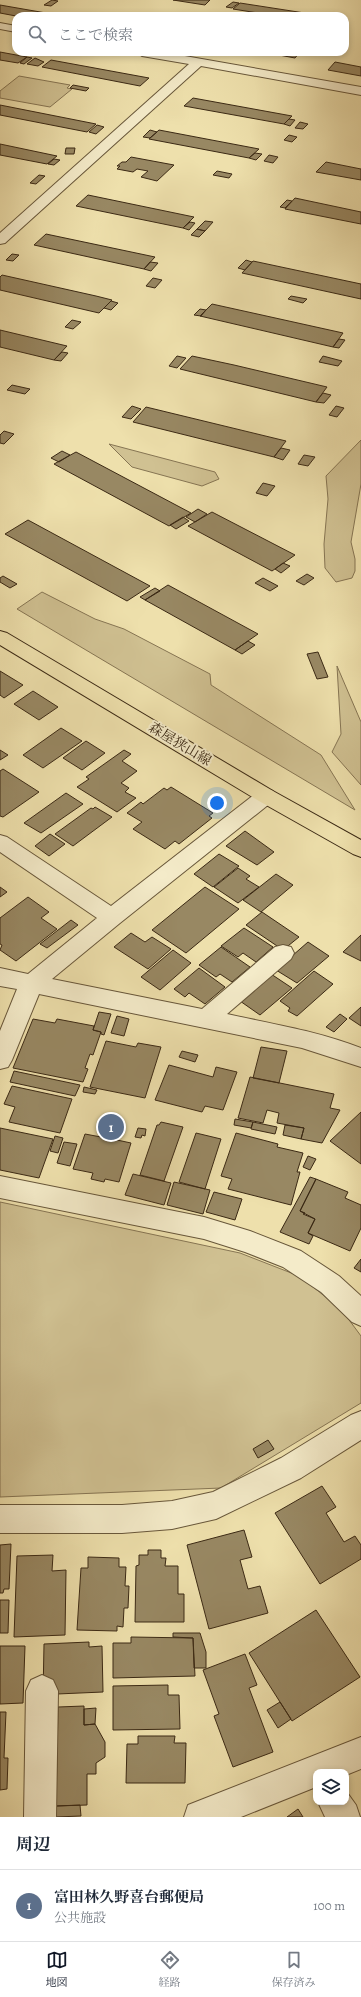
<!DOCTYPE html>
<html lang="ja">
<meta charset="utf-8">
<style>
body{margin:0;font-family:Alegreya,"Noto Serif JP",serif;background:#f6f6f7;color:#1f2937}
.controls{position:absolute;right:12px;bottom:12px;display:grid;overflow:hidden;border-radius:8px;box-shadow:0 2px 6px #0003}
.controls button{width:36px;height:36px;display:grid;place-items:center;padding:0;border:0;border-bottom:1px solid #e0e1e3;background:#fff;color:#1f2937;font:20px sans-serif}
.you{position:absolute;left:217px;top:803px;width:14px;height:14px;margin:-10px;border:3px solid #fff;border-radius:50%;background:#1a73e8;box-shadow:0 0 0 6px #1a73e833}
.badge{display:grid;place-items:center;width:26px;height:26px;border-radius:50%;background:#111827;color:#fff;font-size:13px;font-weight:700}
.pin{position:absolute;translate:-50% -50%;border:2px solid #fff;box-shadow:0 1px 4px #0006}
.list{margin:0;padding:0;list-style:none}
h2{display:flex;justify-content:space-between;align-items:center;height:52px;margin:0;padding:0 16px;font-size:17px}
h2 small{font-size:13px;font-weight:400;color:#747a83}
.list li{display:grid;grid-template-columns:26px 1fr auto;gap:12px;align-items:center;box-sizing:border-box;height:72px;padding:0 16px;border-top:1px solid #e0e1e3}
.list b{display:block;font-size:15px;white-space:nowrap}
.list p{margin:0;font-size:13px;white-space:nowrap;color:#747a83}
.list em{font-size:13px;font-style:normal;color:#747a83}
.icon{flex:none;width:22px;height:22px;fill:none;stroke:currentColor;stroke-width:2;stroke-linecap:round;stroke-linejoin:round}
.map{position:relative;flex:none;width:361px;height:1817px;overflow:hidden}
.search{position:absolute;background:#fff;box-shadow:0 2px 6px #0003;left:12px;right:12px;top:12px;height:44px;display:flex;align-items:center;gap:10px;box-sizing:border-box;padding:0 14px;border-radius:12px;color:#747a83;font-size:15px}
.sheet{height:124px;background:#fff}
nav{display:flex;justify-content:space-around;align-items:center;box-sizing:border-box;height:56px;border-top:1px solid #e0e1e3;background:#fff;font-size:11px;color:#747a83}
nav a{display:grid;justify-items:center;gap:2px}
nav .on{color:#111827}
.map>svg:first-child{display:block}
</style>
<div class="map">
<svg width="361" height="1817" viewBox="0 0 361 1817">
<rect width="100%" height="100%" fill="#eee0ac"/>
<filter id="stains"><feTurbulence type="fractalNoise" baseFrequency=".005" numOctaves="4"/><feColorMatrix values="0 0 0 0 .2 0 0 0 0 .09 0 0 0 0 .02 0 0 0 .5 -.17"/></filter>
<radialGradient id="worn" r=".72"><stop offset=".6" stop-color="#630" stop-opacity="0"/><stop offset="1" stop-color="#630" stop-opacity=".3"/></radialGradient>
<path fill="#d0c192" stroke="#867553" d="M19,76L70,85L67,88L72,89L50,107L0,98V91Z
M361,440V484L351,542L355,559V571L352,578L336,582L325,568L324,544L328,499L326,476Z
M109,444L215,472L219,479L202,486L132,467Z
M42,592L95,619L124,629L210,674L211,685L321,755L355,810L17,609Z
M337,666L361,722V785L332,752L341,734Z
M0,1202L240,1253L299,1276L341,1309L361,1336V1403L221,1488L0,1497Z"/>
<path fill="#988863" stroke="#3b2914" d="M52,0L58,1L51,6L44,5Z
M173,0H210L205,5Z
M233,2L239,3L232,8L226,7Z
M240,3L324,16H277L233,9Z
M0,5L46,13L42,16H16L0,13Z
M0,52L27,57L18,63L0,60Z
M263,52H300L295,58Z
M27,57L32,58L24,64L20,63Z
M35,58L44,62L38,66L27,64Z
M51,60L149,78L140,86L42,67Z
M335,62L361,67V76L328,70Z
M73,85L89,88L86,91L70,88Z
M193,98L292,116L284,124L184,106Z
M0,105L96,124L87,132L0,115Z
M289,119L295,120L290,126L284,124Z
M300,122L308,124L303,129L295,128Z
M97,125L104,127L96,134L89,132Z
M150,130L157,132L150,138L143,137Z
M159,130L259,149L249,158L149,139Z
M289,135L297,137L292,142L284,140Z
M0,144L57,156L47,164L0,155Z
M66,148H75L74,154H65Z
M255,153L262,154L256,160L249,158Z
M269,155L278,157L273,163L264,161Z
M131,157L174,165L157,181L141,177L148,171L137,169L133,172L117,169L120,166H117L122,162H126Z
M54,159L60,160L54,165L48,164Z
M326,162L361,169V180L316,172Z
M217,171L232,174L229,178L213,175Z
M39,175L45,176L36,184L30,183Z
M88,195L194,217L183,228L76,206Z
M295,198L361,212V224L285,209Z
M287,200L292,201L285,208L280,207Z
M205,221L213,222L205,231L197,229Z
M190,222L195,223L189,230L183,228Z
M197,229L205,231L199,237L191,235Z
M46,234L155,257L144,269L34,245Z
M12,254L19,255L13,261L6,260Z
M246,260L252,262L245,270L238,268Z
M253,261L361,284V299L242,273Z
M150,262L158,263L151,271L144,269Z
M2,275L96,296L112,300L99,313L0,290V277Z
M153,278L162,280L155,288L146,286Z
M291,296L307,299L303,303L288,299Z
M111,301L118,303L111,310L104,308Z
M212,304L343,333L333,347L200,316Z
M200,309L206,310L201,316L194,315Z
M72,320L81,322L73,329L65,327Z
M0,330L67,346L54,360L0,347Z
M339,339L345,340L339,348L333,347Z
M62,352L68,353L61,361L54,360Z
M177,356L186,358L177,368L169,366Z
M192,356L234,365L327,387L316,402L180,369Z
M323,356L342,361L338,366L319,362Z
M12,385L30,389L25,394L7,390Z
M323,393L331,395L324,403L316,402Z
M132,406L141,409L131,419L122,417Z
M336,406L344,408L337,417L329,415Z
M146,407L286,441L274,457L133,422Z
M4,431L14,434L4,444L0,443V435Z
M281,448L290,450L283,460L274,457Z
M62,451L70,455L59,462L51,458Z
M76,452L191,513L169,526L54,464Z
M304,455L315,457L308,466L298,464Z
M263,483L275,486L267,496L256,493Z
M198,509L207,514L195,522L186,517Z
M212,512L295,555L272,571L188,526Z
M183,517L189,521L176,529L170,525Z
M28,520L150,586L127,601L5,534Z
M283,563L290,566L281,573L275,569Z
M307,574L314,578L304,585L296,581Z
M3,576L17,584L10,588L0,582V578Z
M263,578L278,586L270,591L255,583Z
M168,585L258,634L235,650L145,600Z
M155,588L160,591L145,600L140,597Z
M248,641L255,645L242,654L235,650Z
M318,652L328,677L317,679L307,654Z
M0,671L23,685L4,698L0,695Z
M33,691L58,707L39,720L14,704Z
M61,728L82,741L43,768L23,755Z
M86,741L105,753L82,770L63,758Z
M0,750L8,755L0,760Z
M124,750L131,754L122,761L137,771L121,783L129,788L125,792L136,798L117,812L77,787L89,779L86,777Z
M3,769L39,792L3,817L0,816V771Z
M171,787L213,813L209,816L212,818L179,844L175,841L165,849L133,829L142,822L127,813L141,802L143,804L164,788L167,790Z
M66,793L83,804L41,833L24,823Z
M95,807L112,817L73,846L55,834L91,808L93,809Z
M245,831L274,852L257,865L226,846Z
M50,834L65,844L49,856L35,846Z
M219,854L239,866L213,887L194,874Z
M238,868L250,876L246,879L259,887L238,903L214,887Z
M276,874L293,885L261,912L243,900Z
M0,887L7,892L0,897Z
M205,887L239,909L186,953L152,930Z
M28,897L49,912L41,918L57,929L16,961L0,950L2,945L0,944V918Z
M262,912L299,937L283,950L246,925Z
M71,920L78,925L47,948L40,944Z
M244,928L273,947L256,962L243,953L238,957L221,946Z
M131,933L145,942L152,937L171,949L148,969L114,947Z
M361,935V961L343,952Z
M308,942L329,956L297,983L276,970Z
M221,947L250,967L232,982L220,974L216,977L199,965Z
M173,950L191,963L160,990L141,977Z
M199,968L225,987L205,1004L189,993L185,997L174,989Z
M314,971L333,984L297,1016L288,1011L290,1008L280,1001Z
M271,974L292,988L260,1015L240,1001Z
M361,1007V1026L349,1018Z
M99,1012L111,1014L104,1035L101,1034V1032L93,1030Z
M340,1014L347,1019L334,1032L326,1027Z
M117,1016L129,1019L124,1036L111,1033Z
M33,1019L55,1023L57,1019L94,1026L93,1030L101,1032L93,1055L90,1054L85,1068L88,1069L83,1082L13,1068Z
M106,1041L136,1047L138,1043L161,1047L145,1098L90,1087Z
M261,1047L287,1051L279,1083L253,1078Z
M182,1051L198,1055L195,1062L179,1057Z
M169,1065L213,1077L216,1067L237,1072L223,1110L205,1106L202,1112L155,1100Z
M14,1071L80,1085L75,1096L10,1082Z
M250,1077L334,1094L330,1108L340,1110L322,1143L301,1139L304,1128L277,1123L279,1113L267,1110L263,1123L238,1118Z
M12,1086L72,1099L60,1133L9,1122L15,1107L4,1104Z
M84,1087L97,1090L95,1094L83,1092Z
M361,1112V1164L330,1141Z
M235,1119L253,1122L251,1128L234,1125Z
M161,1122L183,1127L164,1181L140,1175L157,1125H159Z
M253,1122L277,1127L275,1134L251,1129Z
M285,1125L304,1128L301,1139L283,1135Z
M0,1128L53,1139L39,1178L0,1170Z
M138,1128L146,1129L145,1136L142,1135L141,1138L135,1137Z
M103,1130L119,1133L117,1140L131,1143L119,1182L105,1179L104,1182L91,1179L93,1173L73,1169L85,1134L101,1137Z
M196,1133L221,1139L205,1189L179,1182Z
M236,1133L278,1144L277,1147L303,1153L297,1172H300L291,1205L228,1189L232,1179L221,1176Z
M55,1136L63,1138L58,1153L50,1151Z
M64,1142L77,1144L70,1166L57,1163Z
M308,1156L316,1159L310,1170L303,1167Z
M133,1174L171,1183L164,1205L125,1195Z
M310,1177L316,1179L300,1211L305,1213L303,1214L315,1219L308,1233L313,1236L309,1244L280,1232Z
M316,1179L348,1192L345,1198L361,1205V1228L350,1251L308,1233L315,1219L300,1211Z
M174,1182L210,1190L203,1214L167,1205Z
M214,1192L242,1199L235,1220L206,1212Z
M361,1259V1272L354,1268Z
M268,1440L274,1449L258,1458L253,1449Z
M322,1486L336,1507L326,1513L344,1542L355,1536L361,1545V1559L320,1584L275,1513Z
M244,1530L252,1557L240,1560L248,1589L260,1586L268,1613L209,1629L187,1545Z
M11,1544L9,1589H4L3,1593H0V1545Z
M148,1550H161V1558H166L165,1566H178V1594H184V1622H135L136,1566L139,1565V1555H148Z
M53,1555L52,1571L66,1570L65,1635L14,1637L17,1556Z
M88,1557L119,1558V1567H126L125,1586H129L128,1608H124L123,1627L117,1626V1631L77,1630L81,1568H88Z
M0,1600H9L8,1633H0Z
M316,1610L360,1677L292,1721L249,1653Z
M173,1633H200L206,1652V1668H194L193,1638L173,1637Z
M131,1637L193,1638L195,1676L113,1678V1643H131Z
M89,1642V1647L102,1646L103,1692L57,1694L43,1697L44,1644Z
M0,1646H25L23,1703L0,1704Z
M245,1654L257,1685L249,1688L273,1752L233,1767L214,1716L219,1714L203,1670Z
M168,1685V1695H179L180,1729L113,1730V1686Z
M280,1702L291,1719L278,1728L267,1710Z
M84,1706V1725L95,1724L105,1742V1757L96,1763V1774H87V1805L56,1806L58,1707Z
M96,1708L95,1724L84,1725V1709Z
M0,1712H6L4,1758H8L7,1789L0,1790Z
M138,1736H175L174,1743H186L185,1783H126L127,1744H138Z
M80,1805L81,1816L56,1817V1806Z
M298,1809L303,1817H287Z"/>
<g fill="none" stroke-linecap="round" stroke-linejoin="round">
<g stroke="#68573a" stroke-width="2">
<path id="minor" d="M0,23L16,26V32L0,29Z
M136,52H162L361,87V95L201,66L5,243L0,244V233L189,64L142,56Z
M266,789L273,791L276,796L273,801L120,923L52,979L202,1009L275,947L283,945L291,947L294,953L291,959L227,1014C272,1024 318,1031 361,1048V1067L302,1048L39,994L12,1060L8,1067L0,1069V1031L17,989L0,986V968L28,974L97,918L0,852V835L7,837L111,906L259,791Z
M0,1176L204,1217L250,1231L301,1251L339,1276L361,1296V1326L352,1322L321,1292L283,1267L245,1252L204,1239L0,1198Z
M361,1411V1440L301,1478L216,1519L172,1529L122,1533H0V1505H122L172,1501L213,1492L281,1458L351,1415Z
M42,1675L53,1680L58,1691L56,1817H24L26,1691L31,1680Z
M361,1737V1769L346,1775V1772H316V1787L241,1817H184L188,1805Z
M346,1791L356,1805L360,1817H325L318,1802H346Z"/>
</g>
<g stroke="#3b2914" stroke-width="2">
<path id="major" d="M0,631L7,633L273,791L361,840V857L353,854L259,801L0,645Z"/>
</g>
<use href="#minor" fill="#f4ebc9" fill-rule="evenodd"/>
<use href="#major" fill="#eee0ac" fill-rule="evenodd"/>
</g>
<g text-anchor="middle" dominant-baseline="central" stroke-width="4" stroke-linejoin="round" paint-order="stroke">
<g font-size="14" fill="#3b2914" stroke="#f4ebc9">
<text transform="translate(180 744) rotate(31)">森屋狭山線</text>
</g>
</g>
<rect width="100%" height="100%" filter="url(#stains)"/>
<rect width="100%" height="100%" fill="url(#worn)"/>
</svg>
<div class="controls">
<button><svg class="icon" aria-label="layers" viewBox="0 0 24 24"><path d="M12 4l9 5-9 5-9-5zM3 14l9 5 9-5"/></svg></button>
</div>
<div class="you"></div>
<div class="pin badge" style="left:111px;top:1127px;background:#5c6f8a">1</div>
<div class="search"><svg class="icon" aria-label="search" viewBox="0 0 24 24"><circle cx="10" cy="10" r="6"/><path d="M15 15l6 6"/></svg>ここで検索</div>
</div>
<section class="sheet">
<h2>周辺<small></small></h2>
<ul class="list">
<li><span class="badge" style="background:#5c6f8a">1</span><div><b>富田林久野喜台郵便局</b><p>公共施設</p></div><em>100 m</em></li>
</ul>
</section>
<nav>
<a class="on"><svg class="icon" aria-label="map" viewBox="0 0 24 24"><path d="M3 6l6-2 6 2 6-2v14l-6 2-6-2-6 2zM9 4v14M15 6v14"/></svg>地図</a>
<a><svg class="icon" aria-label="directions" viewBox="0 0 24 24"><path d="M12 3l9 9-9 9-9-9zM9 14v-3h6M13 9l2 2-2 2"/></svg>経路</a>
<a><svg class="icon" aria-label="saved" viewBox="0 0 24 24"><path d="M7 4h10v16l-5-4-5 4z"/></svg>保存済み</a>
</nav>
